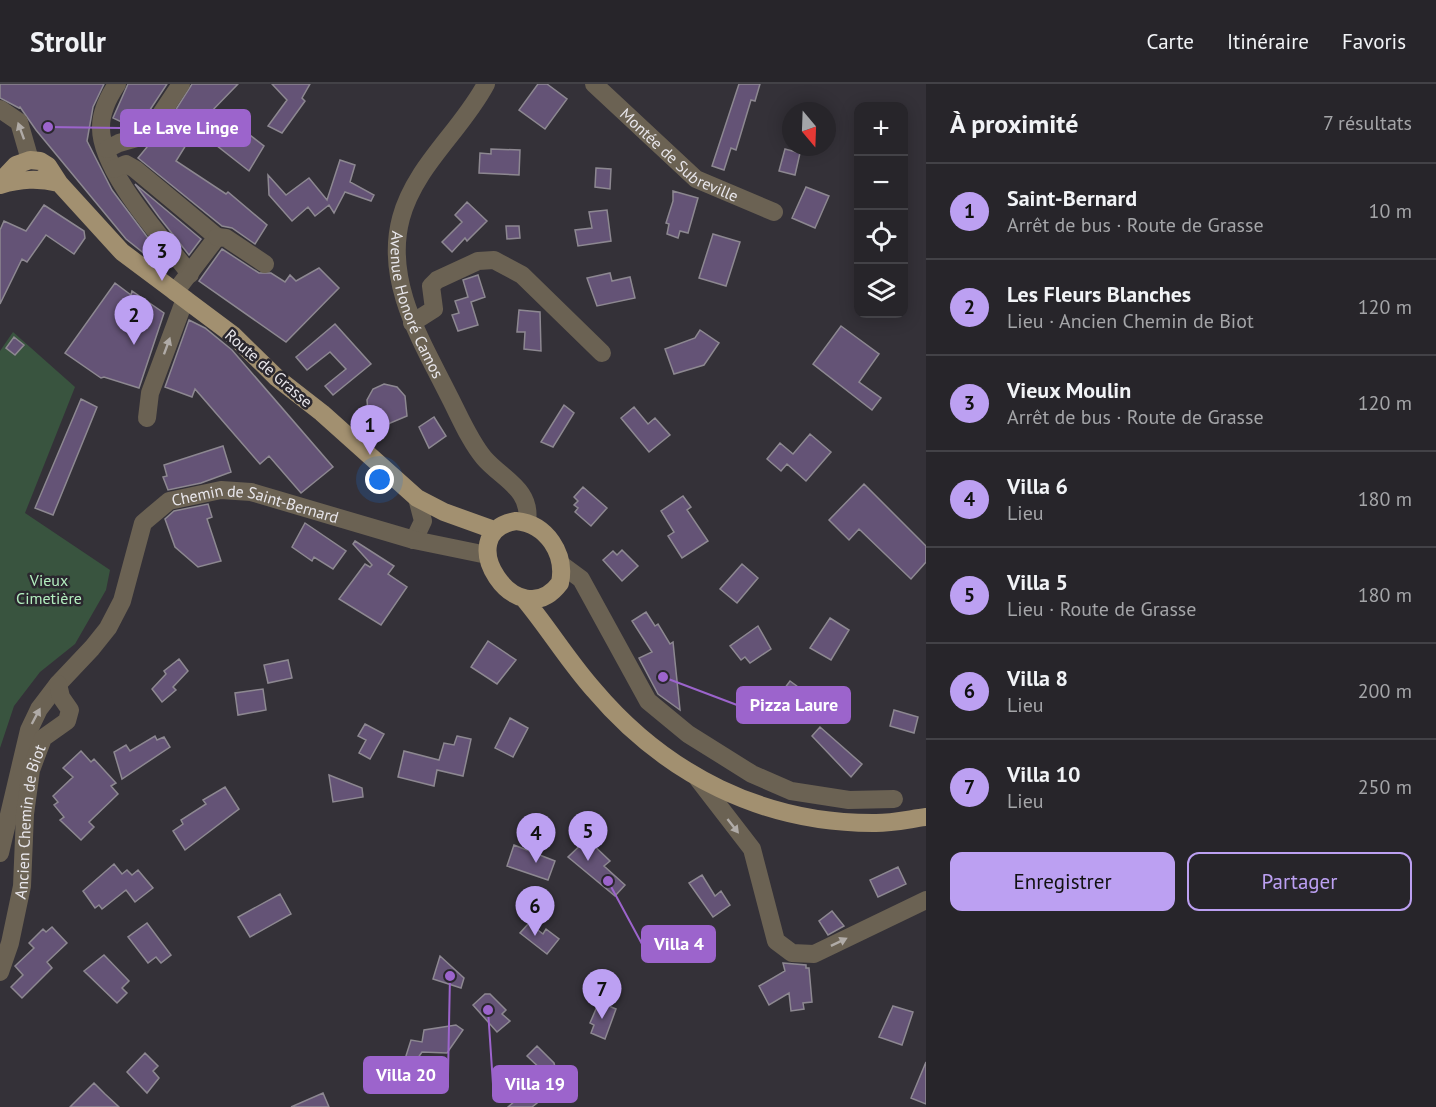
<!DOCTYPE html>
<html lang="fr">
<meta charset="utf-8">
<style>
body{margin:0;font-family:"PT Sans",sans-serif;background:#333136;color:#f1f3f6}
.controls{position:absolute;right:18px;top:18px;display:grid;overflow:hidden;border-radius:12px;box-shadow:0 3px 15px #0003}
.controls button{width:54px;height:54px;display:grid;place-items:center;padding:0;border:0;border-bottom:2px solid #434247;background:#27252a;color:#f1f3f6;font:30px sans-serif}
.compass{position:absolute;left:782px;top:18px;width:54px;height:54px;border-radius:50%;background:#27252a;box-shadow:0 3px 15px #0003;rotate:161deg}
.you{position:absolute;left:380px;top:396px;width:21px;height:21px;margin:-15px;border:4px solid #fff;border-radius:50%;background:#1a73e8;box-shadow:0 0 0 9px #1a73e833}
.badge{display:grid;place-items:center;width:39px;height:39px;border-radius:50%;background:#bca0f2;color:#111;font-size:20px;font-weight:700}
.pin{position:absolute;translate:-50% -50px;filter:drop-shadow(0 2px 3px #0008)}
.pin::after{content:'';position:absolute;top:32px;width:21px;height:18px;background:inherit;clip-path:polygon(0 0,100% 0,50% 100%)}
.list{margin:0;padding:0;list-style:none}
h2{display:flex;justify-content:space-between;align-items:center;height:78px;margin:0;padding:0 24px;font-size:26px}
h2 small{font-size:20px;font-weight:400;color:#a4a5a8}
.list li{display:grid;grid-template-columns:39px 1fr auto;gap:18px;align-items:center;box-sizing:border-box;height:96px;padding:0 24px;border-top:2px solid #434247}
.list b{display:block;font-size:22px;white-space:nowrap}
.list p{margin:0;font-size:20px;white-space:nowrap;color:#a4a5a8}
.list em{font-size:20px;font-style:normal;color:#a4a5a8}
.actions{display:flex;gap:12px;padding:18px 24px}
.actions a{flex:1;padding:14px 0;border:2px solid #bca0f2;border-radius:12px;text-align:center;font-size:21px;color:#bca0f2}
.actions .main{background:#bca0f2;color:#111}
.icon{flex:none;width:33px;height:33px;fill:none;stroke:currentColor;stroke-width:2;stroke-linecap:round;stroke-linejoin:round}
.map{position:relative;flex:none;width:926px;height:1023px;overflow:hidden}
header{display:flex;align-items:center;gap:36px;box-sizing:border-box;height:84px;padding:0 30px;background:#27252a;border-bottom:2px solid #434247}
header strong{font-size:28px}
nav{display:flex;gap:33px;margin-inline-start:auto;font-size:21px}
main{display:flex}
aside{flex:1;background:#27252a}
.map>svg:first-child{display:block}
</style>
<header>
<strong>Strollr</strong>
<nav><a>Carte</a><a>Itinéraire</a><a>Favoris</a></nav>
</header>
<main>
<div class="map">
<svg width="926" height="1023" viewBox="0 0 926 1023">
<rect width="100%" height="100%" fill="#343138"/>
<path fill="#39543f" d="M13,248L75,303L25,429L110,486L106,506L75,560L40,588L14,622L0,664V267Z"/>
<path fill="#645376" stroke="#8d8891" stroke-width="1.5" d="M0,0H104L93,23L87,57L112,106L163,174L156,179L126,155L36,46L20,23L19,24L0,14Z
M128,0H167L140,41L132,43L113,34Z
M192,0H238L205,34L236,53L242,45L264,62L249,87L216,61L219,56L199,40L176,77L226,110L228,108L267,141L255,160L232,144L222,142L138,74L147,63L156,57Z
M272,0H310L302,14L305,17L282,49L268,42L287,16Z
M538,0H547L567,15L545,45L519,26Z
M739,0H760L755,17L751,16L736,66L731,64L724,86L712,82Z
M491,65L520,66L519,91L479,89L480,69L491,70Z
M785,65L800,69L795,91L779,87Z
M340,76L355,81L350,98L374,111L371,117L345,108L334,129L329,121L315,132L308,123L292,137L269,111L268,91L286,111L309,94L327,116Z
M596,84L611,85L610,105L595,103Z
M135,100L201,155L189,171L159,133Z
M806,103L829,112L815,144L792,134Z
M673,107L698,114L688,149L680,147L678,154L667,150L669,140L666,139L673,117Z
M467,118L487,137L467,157L465,154L452,168L442,158L462,138L455,131Z
M44,121L84,147L85,154L74,170L46,151L27,178L22,175L0,220V146L4,137L26,147Z
M607,126L611,157L578,162L575,146L592,144L589,128Z
M506,142H519L520,154L507,155Z
M713,150L740,158L726,202L699,194Z
M222,165L259,189H271L285,198L290,191L296,197L319,184L339,204L286,258L199,197Z
M610,189L612,197L630,193L635,214L597,222L587,194Z
M478,191L485,213L471,218L478,241L458,247L452,231L459,229L455,217L468,213L463,196Z
M115,199L131,211L132,207L164,229L139,304L104,293L101,294L65,269Z
M519,226L540,228L541,267L524,265L525,248H517Z
M189,236L205,244L232,266L333,383L301,409L269,372L260,380L195,305L192,313L165,303Z
M335,240L371,280L333,311L325,302L346,285L330,268L307,286L296,273Z
M841,242L879,270L859,298L881,314L872,326L813,280Z
M700,246L719,259L704,281L674,290L665,265L695,254Z
M14,253L24,261L15,271L6,264Z
M384,300L397,303L405,312L407,332L388,340L376,337L368,328L367,316L373,305Z
M81,315L97,323L53,431L35,424Z
M564,321L574,329L553,363L541,358Z
M634,323L648,340L655,334L670,351L649,368L621,334Z
M434,333L446,352L429,364L419,343Z
M810,350L831,368L806,397L787,380L781,387L767,375L780,359L793,370Z
M223,362L231,388L201,399L168,406L163,393L167,392L164,381Z
M864,400L926,462V478L911,495L859,445L849,456L829,436Z
M583,403L607,424L591,442L575,428L578,424L574,421L578,417L574,413Z
M683,412L691,423L687,426L708,457L682,474L668,452L674,448L661,427Z
M208,420L212,433L207,435L221,477L198,483L175,463L165,435L174,427Z
M305,439L346,467L333,485L314,473L312,477L292,463Z
M355,457L394,482L388,490L407,503L381,541L339,515L365,480L370,483L372,481L353,460Z
M622,466L638,482L622,497L603,476L613,467L617,471Z
M742,480L758,494L737,519L720,505Z
M646,528L655,542L658,540L670,560L673,558L680,626L658,610L639,574L652,568L632,537Z
M830,534L849,546L831,576L810,564Z
M758,542L771,565L750,579L745,573L741,576L730,562Z
M488,557L516,576L497,600L471,583Z
M179,575L188,587L173,603L176,606L162,618L152,605L166,590L164,587Z
M288,576L292,594L268,599L264,581Z
M790,597L813,614L795,638L772,621Z
M263,605L266,626L238,631L235,609Z
M894,626L918,633L914,649L890,642Z
M510,634L528,644L513,673L495,664Z
M365,640L384,650L370,675L359,669L366,656L358,652Z
M820,643L862,680L851,693L812,652Z
M155,652L157,656L164,653L170,663L122,695L114,668L126,661L130,667Z
M457,652L471,655L463,692L437,686L434,702L398,693L404,667L439,676L444,659L454,661Z
M81,667L91,678L94,675L116,699L111,702L118,710L89,738L94,743L81,756L60,736L64,733L54,721L58,718L53,712L73,693L63,684Z
M329,691L362,704L363,713L333,718Z
M225,703L239,725L185,766L173,747L183,740L181,736L206,720L203,716Z
M587,755L610,777L604,782L625,801L615,812L568,773Z
M514,761L555,777L548,796L507,782Z
M114,780L122,790L127,786L132,791L138,786L153,804L135,818L126,806L102,825L99,821L95,824L83,807Z
M898,783L906,800L878,813L870,796Z
M702,791L715,812L721,807L730,821L713,833L689,799Z
M280,810L291,830L250,853L238,833Z
M832,827L844,842L828,851L819,837Z
M147,839L171,871L161,879L156,873L148,879L128,853Z
M529,839L543,850L546,845L559,855L547,870L520,849Z
M52,843L67,859L47,878L52,884L22,914L11,903L23,891L15,882L34,864L29,859L43,845L46,848Z
M104,871L129,897L122,904L127,909L117,919L84,887Z
M440,872L464,894L461,904L433,895Z
M783,879L806,881V884H809L812,918L803,919L804,925L791,927L789,909L769,921L759,902L785,887Z
M485,910H490L506,926L502,930L510,937L497,948L473,921Z
M599,918L616,925L605,955L591,949L594,941L590,939Z
M893,922L913,928L902,961L879,953Z
M456,941L463,946L447,969L422,968L413,981L405,975L411,956L422,958L424,946Z
M537,962L554,979L557,991L554,998L552,996L537,1012L541,1016L532,1023H508L546,990L527,972Z
M145,969L158,982L153,987L159,994L147,1009L127,988Z
M926,978V1020L911,1014Z
M94,999L105,1010L119,1023H70Z
M323,1009L329,1023H291Z"/>
<g fill="none" stroke-linecap="round" stroke-linejoin="round">
<g stroke="#6b6253" stroke-width="18">
<path d="M117,0C109,12 101,28 101,43C100,87 164,156 190,190"/>
<path id="s1" d="M486,0C461,47 415,82 401,134C384,197 421,256 448,310C459,331 469,356 484,374C502,395 532,405 527,438"/>
<path id="s2" d="M594,0L696,95L774,128"/>
<path d="M0,25L19,38L30,76"/>
<path d="M107,65L119,59L147,51L181,0"/>
<path d="M114,85L126,80L135,85L217,153L175,208"/>
<path d="M217,153L226,154L265,180"/>
<path d="M412,239L434,225L431,202L437,196L478,177L494,176L522,191L602,269"/>
<path d="M147,334L150,309L185,215"/>
<path d="M414,456L423,437L417,414"/>
<path d="M562,481L581,495L648,617L688,650L752,690L791,707L849,716L894,715"/>
<path d="M698,695L752,765L776,857L792,869L814,870L926,816"/>
<path id="s3" d="M0,769L29,646L39,625L58,600L92,564L108,544L122,517L143,439L169,417L221,406L251,408L414,456L487,471"/>
<path id="s4" d="M0,888L10,859L22,802L25,730L31,686L43,654L67,637L70,626L61,613L58,600"/>
</g>
<path stroke="#a29070" stroke-width="18" d="M0,98L16,81L30,76L40,77L48,82L59,99L122,168L233,251L277,294L322,329L417,414L444,428L494,446
M0,101C21,95 38,94 59,99
M516,437C547,440 566,470 560,499C518,555 448,448 516,437Z
M525,516C549,545 569,578 594,606C666,691 764,740 876,739C893,739 910,735 926,733"/>
</g>
<defs><path id="oneway-solid" d="M-6-.8H1V-3.2L6.5 0L1 3.2V.8H-6Z" transform="scale(1.5)"/></defs>
<g fill="#b0aba7">
<use href="#oneway-solid" transform="translate(21 47) rotate(-110)"/>
<use href="#oneway-solid" transform="translate(167 262) rotate(-70)"/>
<use href="#oneway-solid" transform="translate(36 632) rotate(-62)"/>
<use href="#oneway-solid" transform="translate(733 742) rotate(52)"/>
<use href="#oneway-solid" transform="translate(839 858) rotate(-26)"/>
</g>
<g text-anchor="middle" dominant-baseline="central" stroke-width="5" stroke-linejoin="round" paint-order="stroke">
<g font-size="16" fill="#e8e6eb" stroke="#2a272e">
<text stroke="none"><textPath href="#s2" startOffset="112">Montée de Subreville</textPath></text>
<text stroke="none"><textPath href="#s1" startOffset="250">Avenue Honoré Camos</textPath></text>
<text transform="translate(269 284) rotate(41)">Route de Grasse</text>
<text stroke="none"><textPath href="#s3" startOffset="490">Chemin de Saint-Bernard</textPath></text>
<text stroke="none"><textPath href="#s4" startOffset="154">Ancien Chemin de Biot</textPath></text>
</g>
<g font-size="16" fill="#b3eebf" stroke="#2a272e">
<text x="49" y="496">Vieux<tspan x="49" dy="18">Cimetière</tspan></text>
</g>
</g>
<path fill="none" stroke="#9c64cc" stroke-width="2" d="M48 43L121 44M663 593L737 621M608 797L642 860M450 892L448 991M488 926L493 1000"/>
<g fill="#9c64cc" stroke="#2a272e" stroke-width="2">
<circle cx="48" cy="43" r="6"/>
<circle cx="663" cy="593" r="6"/>
<circle cx="608" cy="797" r="6"/>
<circle cx="450" cy="892" r="6"/>
<circle cx="488" cy="926" r="6"/>
</g>
<g fill="#9c64cc" stroke="#9c64cc" stroke-width="2">
<rect x="121" y="26" width="129" height="36" rx="6"/>
<rect x="737" y="603" width="113" height="36" rx="6"/>
<rect x="642" y="842" width="73" height="36" rx="6"/>
<rect x="364" y="973" width="84" height="36" rx="6"/>
<rect x="493" y="982" width="84" height="36" rx="6"/>
</g>
<g font-size="18" text-anchor="middle" font-weight="bold" fill="#fff">
<text x="186" y="50">Le Lave Linge</text>
<text x="794" y="627">Pizza Laure</text>
<text x="679" y="866">Villa 4</text>
<text x="406" y="997">Villa 20</text>
<text x="535" y="1006">Villa 19</text>
</g>
</svg>
<div class="controls">
<button>+</button>
<button>−</button>
<button><svg class="icon" aria-label="locate" viewBox="0 0 24 24"><circle cx="12" cy="12" r="6"/><path d="M12 2v4M12 18v4M2 12h4M18 12h4"/></svg></button>
<button><svg class="icon" aria-label="layers" viewBox="0 0 24 24"><path d="M12 4l9 5-9 5-9-5zM3 14l9 5 9-5"/></svg></button>
</div>
<svg class="compass" viewBox="-18 -18 36 36"><path d="M0-13l5 13h-10z" fill="#e53935"/><path d="M0 13l5-13h-10z" fill="#a4a5a8"/></svg>
<div class="you"></div>
<div class="pin badge" style="left:370px;top:371px">1</div>
<div class="pin badge" style="left:134px;top:261px">2</div>
<div class="pin badge" style="left:162px;top:197px">3</div>
<div class="pin badge" style="left:536px;top:779px">4</div>
<div class="pin badge" style="left:588px;top:777px">5</div>
<div class="pin badge" style="left:535px;top:852px">6</div>
<div class="pin badge" style="left:602px;top:935px">7</div>
</div>
<aside>
<h2>À proximité<small>7 résultats</small></h2>
<ul class="list">
<li><span class="badge">1</span><div><b>Saint-Bernard</b><p>Arrêt de bus · Route de Grasse</p></div><em>10 m</em></li>
<li><span class="badge">2</span><div><b>Les Fleurs Blanches</b><p>Lieu · Ancien Chemin de Biot</p></div><em>120 m</em></li>
<li><span class="badge">3</span><div><b>Vieux Moulin</b><p>Arrêt de bus · Route de Grasse</p></div><em>120 m</em></li>
<li><span class="badge">4</span><div><b>Villa 6</b><p>Lieu</p></div><em>180 m</em></li>
<li><span class="badge">5</span><div><b>Villa 5</b><p>Lieu · Route de Grasse</p></div><em>180 m</em></li>
<li><span class="badge">6</span><div><b>Villa 8</b><p>Lieu</p></div><em>200 m</em></li>
<li><span class="badge">7</span><div><b>Villa 10</b><p>Lieu</p></div><em>250 m</em></li>
</ul>
<div class="actions"><a class="main">Enregistrer</a><a>Partager</a></div>
</aside>
</main>
